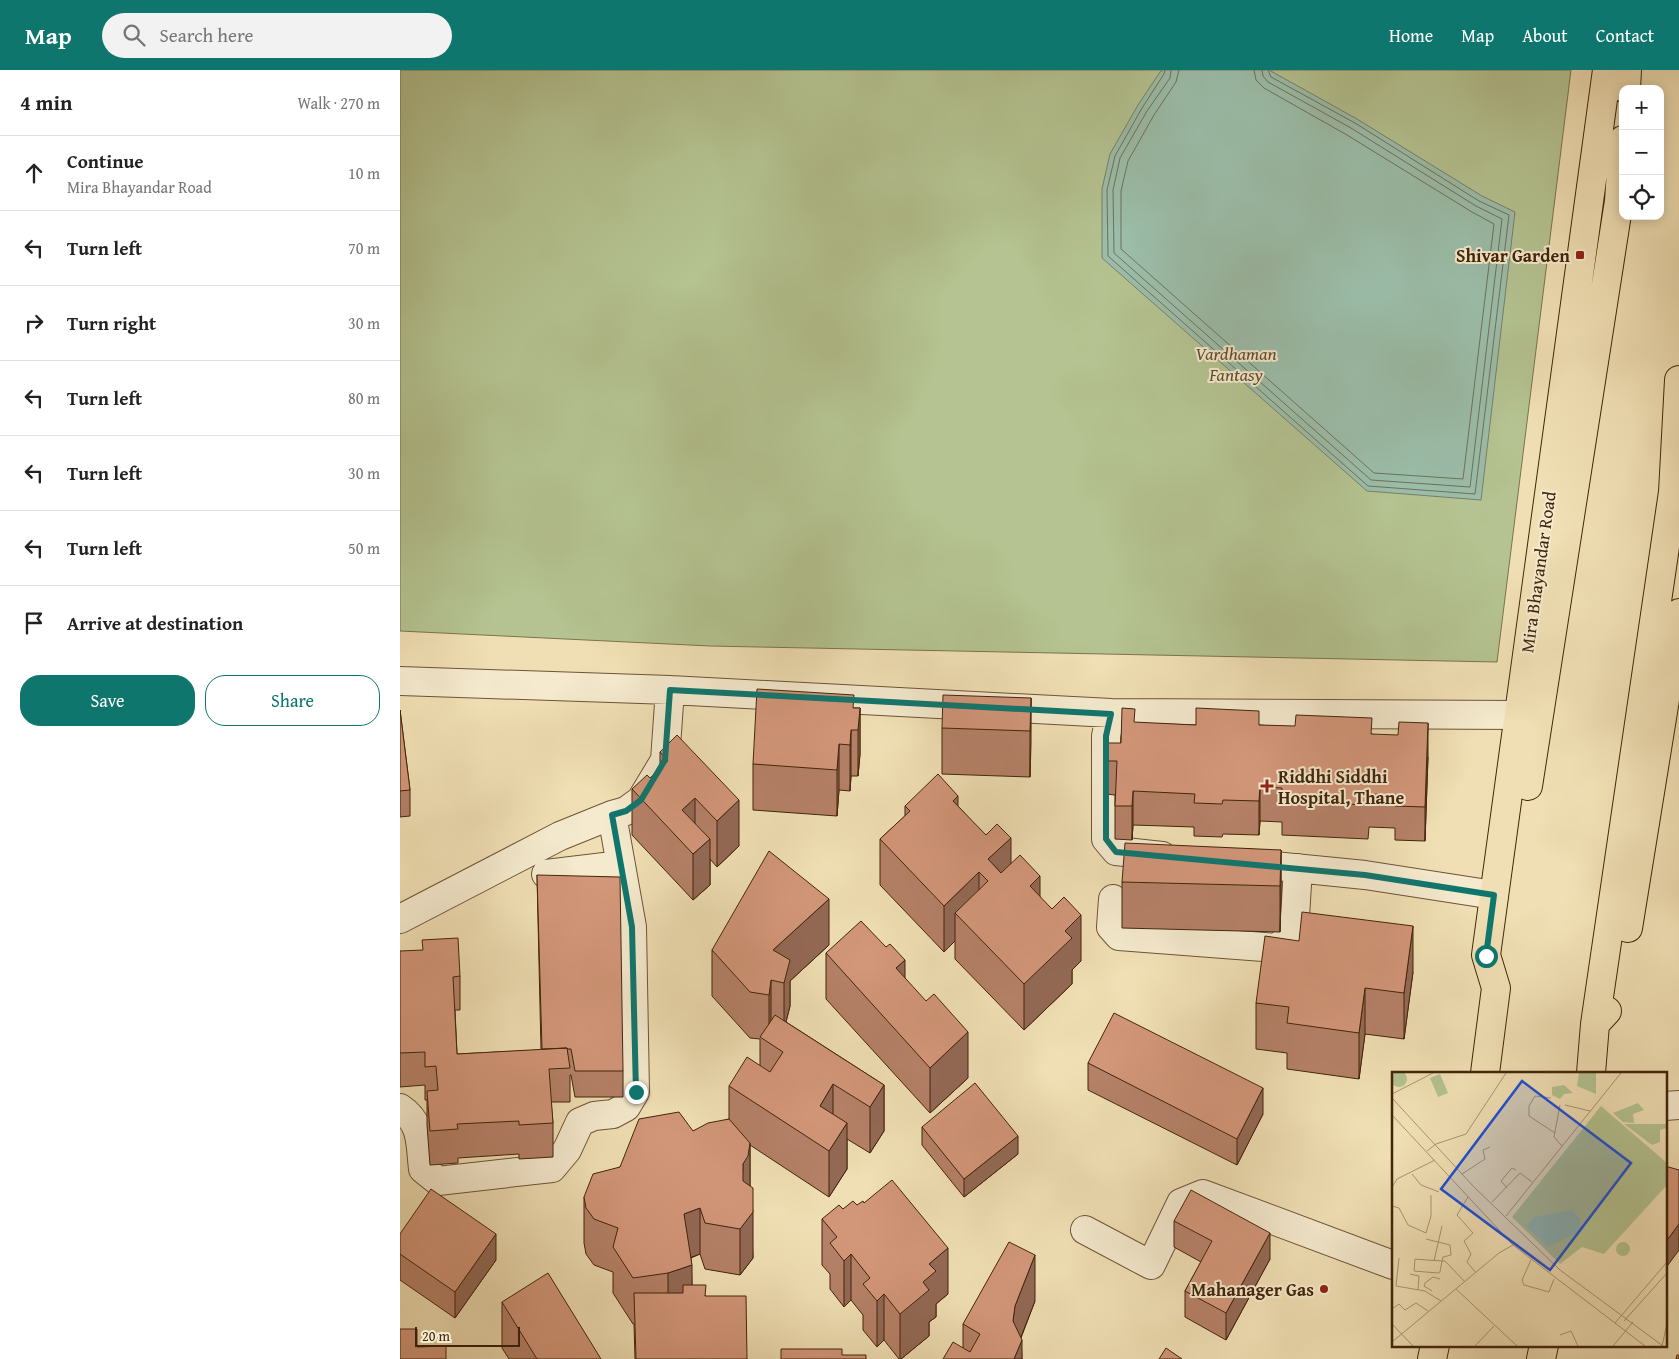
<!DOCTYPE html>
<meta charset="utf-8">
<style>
body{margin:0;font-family:"Gentium Book Plus",serif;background:#f2f2f2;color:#222}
.controls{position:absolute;right:15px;top:15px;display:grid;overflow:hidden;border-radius:10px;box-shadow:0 2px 12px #0003}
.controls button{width:45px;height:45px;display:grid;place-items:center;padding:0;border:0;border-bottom:1px solid #e0e0e0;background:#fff;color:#222;font:25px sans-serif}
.scale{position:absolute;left:15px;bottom:12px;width:105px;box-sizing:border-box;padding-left:5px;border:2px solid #42250a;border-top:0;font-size:14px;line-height:18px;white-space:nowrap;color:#42250a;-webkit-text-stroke:4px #f5eace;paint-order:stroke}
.stop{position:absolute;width:15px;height:15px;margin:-11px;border:4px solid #0f766e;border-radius:50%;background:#fff}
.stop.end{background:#0f766e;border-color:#fff;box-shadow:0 1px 5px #0008}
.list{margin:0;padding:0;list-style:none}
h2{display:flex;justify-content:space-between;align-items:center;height:65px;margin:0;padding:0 20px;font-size:21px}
h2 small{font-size:16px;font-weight:400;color:#767676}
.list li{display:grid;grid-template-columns:32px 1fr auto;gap:15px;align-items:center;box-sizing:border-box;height:75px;padding:0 20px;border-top:1px solid #e0e0e0}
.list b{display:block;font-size:19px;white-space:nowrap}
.list p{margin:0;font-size:16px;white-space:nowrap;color:#767676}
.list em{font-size:16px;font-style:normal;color:#767676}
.actions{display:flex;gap:10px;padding:15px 20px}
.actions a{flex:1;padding:11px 0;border:1px solid #0f766e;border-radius:20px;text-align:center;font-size:18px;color:#0f766e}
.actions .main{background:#0f766e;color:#fff}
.icon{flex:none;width:28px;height:28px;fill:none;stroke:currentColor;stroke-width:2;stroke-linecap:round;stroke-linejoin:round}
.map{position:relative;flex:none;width:1279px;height:1289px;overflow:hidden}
header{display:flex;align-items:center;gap:30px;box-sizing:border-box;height:70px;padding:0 25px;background:#0f766e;color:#fff}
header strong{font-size:24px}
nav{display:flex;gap:28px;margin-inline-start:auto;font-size:18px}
.search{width:350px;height:45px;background:#f2f2f2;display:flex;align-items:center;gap:12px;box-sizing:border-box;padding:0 18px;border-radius:28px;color:#767676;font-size:19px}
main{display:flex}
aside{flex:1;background:#fff}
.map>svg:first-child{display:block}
</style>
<header>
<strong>Map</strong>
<div class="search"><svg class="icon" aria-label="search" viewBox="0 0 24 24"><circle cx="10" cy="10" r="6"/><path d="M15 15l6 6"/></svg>Search here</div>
<nav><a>Home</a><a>Map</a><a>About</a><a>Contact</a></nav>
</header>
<main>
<aside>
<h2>4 min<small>Walk · 270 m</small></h2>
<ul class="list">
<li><svg class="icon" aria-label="ahead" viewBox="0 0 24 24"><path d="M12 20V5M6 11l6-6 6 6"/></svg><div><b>Continue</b><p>Mira Bhayandar Road</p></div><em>10 m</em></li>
<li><svg class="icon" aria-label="left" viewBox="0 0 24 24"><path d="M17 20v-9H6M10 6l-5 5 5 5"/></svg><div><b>Turn left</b></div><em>70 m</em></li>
<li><svg class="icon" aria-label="right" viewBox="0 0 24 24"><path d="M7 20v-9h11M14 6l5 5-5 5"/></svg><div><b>Turn right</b></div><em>30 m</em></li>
<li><svg class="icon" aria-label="left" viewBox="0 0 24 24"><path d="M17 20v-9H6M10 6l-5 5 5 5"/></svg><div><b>Turn left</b></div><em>80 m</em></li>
<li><svg class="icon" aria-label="left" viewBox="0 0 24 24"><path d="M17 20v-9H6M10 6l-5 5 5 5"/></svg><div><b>Turn left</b></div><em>30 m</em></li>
<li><svg class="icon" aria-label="left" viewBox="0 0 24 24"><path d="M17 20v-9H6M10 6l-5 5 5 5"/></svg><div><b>Turn left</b></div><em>50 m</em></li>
<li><svg class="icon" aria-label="arrive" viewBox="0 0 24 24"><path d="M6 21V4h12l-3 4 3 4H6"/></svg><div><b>Arrive at destination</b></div></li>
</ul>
<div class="actions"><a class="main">Save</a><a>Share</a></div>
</aside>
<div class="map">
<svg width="1279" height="1289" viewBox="0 0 1279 1289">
<rect width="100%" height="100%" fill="#f0dfb4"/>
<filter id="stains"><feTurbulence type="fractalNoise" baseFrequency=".004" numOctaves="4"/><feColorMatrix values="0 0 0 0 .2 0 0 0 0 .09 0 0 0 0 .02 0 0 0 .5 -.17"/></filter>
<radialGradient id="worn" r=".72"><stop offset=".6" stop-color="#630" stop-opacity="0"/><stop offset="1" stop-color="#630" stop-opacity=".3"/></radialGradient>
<path fill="#b4c391" stroke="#7b744e" d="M0,0H1171L1097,592L310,576L0,561Z"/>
<path fill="#9bbda9" stroke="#778069" d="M763,0H869L957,49L1082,126L1115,142L1081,430L967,421L702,188V119L710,84L738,35L760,2Z"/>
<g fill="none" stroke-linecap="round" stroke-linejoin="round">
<path stroke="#6e715a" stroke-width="1" d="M765,0L764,4L742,38L715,86L707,120L708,186L968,416L1075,424L1109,145L1079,131L955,53L871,7L868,0
M771,0L770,8L747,41L720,88L713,120L714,183L971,410L1070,417L1102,149L1076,136L951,58L868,12L863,6L862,0
M779,0L776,12L754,45L728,91L721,121V179L974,403L1063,409L1094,154L1072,142L947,65L864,18L856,10L854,0"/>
<g stroke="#6e5434" stroke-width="30">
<path id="minor" d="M0,611L270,620L711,643L1119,645
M711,643L706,666V769L716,781L762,786
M845,793L965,805L1094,825
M146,804L221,795
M713,829L711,857L719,866L877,878L894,863L898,798
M0,849L160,766L212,745L226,741L241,730L265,690L270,620
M1265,1036L1279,1035
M0,1038C23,1053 20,1075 23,1099L38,1111L152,1098L167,1080L180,1052L194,1046L213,1044L226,1037L235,1022L232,857L212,745
M685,1160L751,1195L781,1133L803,1124L993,1195"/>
</g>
<g stroke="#42250a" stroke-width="30">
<path id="primary" d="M1226,19L1227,0
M1128,716L1219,131L1223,70
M1228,858L1279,543
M1195,954L1273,422L1279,310
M1085,1003L1096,918L1086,885L1207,0
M1191,1003L1195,954L1207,941
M1032,1289L1035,1275
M1141,1289L1144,1275"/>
</g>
<use href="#minor" stroke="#f5eace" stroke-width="28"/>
<use href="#primary" stroke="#f0dfb4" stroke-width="28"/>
</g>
<path fill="#b58168" stroke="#42250a" d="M631,628L630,707L542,704V658Z
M454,638H460V684L458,706H451L450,721L439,720L437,746L353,740V694Z
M0,640L10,720V746L0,747Z
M735,653L796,655H859L972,664L1028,687L1025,771L995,770V758L969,757L968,769L882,765V752L860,751L859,765L823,764L822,767L794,766V757L733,755L732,770L715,769V725L706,724V691L721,673Z
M277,665L339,776L317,797L310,789V815L293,830L232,765V719L250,708L260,700V682Z
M505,736H558L640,827L681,891L672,900V914L624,960L555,889V871L544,882L480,815V769L505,746Z
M881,780V826L880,862L722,858V812Z
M137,805L223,1001V1027H175L171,1005H170V1032H151L153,1053V1087L119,1089V1084L58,1088V1093L30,1095L27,1055V1030H25V1015L0,1017V881L60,906V940H55L57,984L141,980Z
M429,875L390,911V936L386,952L484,1015V1061L470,1083L447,1069V1099L429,1127L350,1075V1116L353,1188L340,1205L305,1199L300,1184L291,1188L292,1215L306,1226L347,1289H235L234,1254H233L213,1223V1202L194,1195L186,1184L184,1173V1127L220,1097L293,1061L329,1049V1016L360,996V969L350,968L312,926V880Z
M426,883L505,908L568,1008L530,1043L426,929Z
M1013,902L1004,969L965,964L959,1009L887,999V983L856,979V933Z
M688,993L863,1044L837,1095L688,1020Z
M522,1057L618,1084L564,1127L522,1075Z
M443,1139L548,1224L536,1234V1247L529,1252V1266L501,1289H499L484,1270L477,1277L463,1260V1245L451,1230L444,1237L430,1219V1204L422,1195V1149Z
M774,1151L870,1189L826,1270L785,1247V1221L801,1192L774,1177Z
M0,1164L96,1190L55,1248L0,1210Z
M635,1231L621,1268L622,1289H543L563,1278V1254Z
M102,1232L201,1289H109L102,1278Z"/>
<path fill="#936955" stroke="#42250a" d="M631,628V674L630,707V661Z
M460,638V684L458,706V660Z
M1028,653V687L1025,771V737Z
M451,660V706L450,721V675Z
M439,674V720L437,746V700Z
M860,717V751L859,765V731Z
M733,721V755L732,770V736Z
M558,726V772L553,731Z
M295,728V773L282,740Z
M339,730V776L317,797V751Z
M611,768V814L588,789Z
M310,769V815L293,830V784Z
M881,780V826L880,862V816Z
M579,802V848L555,843V871L544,882V836Z
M640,806V852L630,816Z
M429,829V875L390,911V936L384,959V913L373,880Z
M681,845V891L672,900V914L624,960V914L665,861Z
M1013,856V902L1004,969V923Z
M505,890V936L496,898Z
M371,910V956L369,971V925Z
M965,918V964L959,1009V963Z
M568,962V1008L530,1043V998Z
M433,1014V1060L420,1036Z
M484,1015V1061L470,1083V1037Z
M863,1018V1044L837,1095V1069Z
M447,1053V1099L429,1127V1081Z
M618,1066V1084L564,1127V1109Z
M350,1073V1119L353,1142V1188L340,1205V1159L343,1094Z
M300,1138V1184L284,1190V1144Z
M1279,1154V1180L1265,1199V1173Z
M870,1163V1189L826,1270V1243Z
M96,1164V1190L55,1248V1222Z
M548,1178V1224L536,1234V1247L529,1252V1266L501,1289H500V1244L529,1194Z
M451,1184V1230L444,1237V1191Z
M635,1185V1231L615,1282L613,1251L615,1236Z
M292,1195V1241L268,1249V1203Z
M484,1224V1270L477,1277V1231Z
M622,1270V1289H614Z"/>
<path fill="#d29679" stroke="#42250a" d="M357,619L454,625L453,638H460L458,660H451L450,675L439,674L437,700L353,694Z
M543,625L631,628L630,661L542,658Z
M722,638L735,639L734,652L796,655V638L859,641V655L895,656L896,645L972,648L971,664L998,665L999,652L1028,653L1025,737L995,736V725L969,724L968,735L882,731V718L860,717L859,731L823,730L822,734L794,733L795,724L733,721L732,736H715L717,691H706L707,673H721Z
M0,640L10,720L0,721Z
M277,665L339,730L317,751L295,728L282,740L310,769L293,784L232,719L247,705L250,708L268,691L260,682Z
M538,704L558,726L553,731L586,765L597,754L611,768L588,789L601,803L620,785L640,806L630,816L652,839L664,827L681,845L665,861L672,868L624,914L555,843L588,811L579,802L544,836L480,769L510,741L505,736Z
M725,773L881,780L880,816L722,812Z
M369,781L429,829L373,880L390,890L384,913L371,910L369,925L350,922L312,880Z
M137,805L220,807L223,1001H175L171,979H167V978L142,979Z
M902,842L1013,856L1004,923L965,918L959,963L887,953L889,937L856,933L865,866L899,871Z
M461,851L486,877L490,874L505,890L496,898L526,931L534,924L568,962L530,998L426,883Z
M58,868L60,906L53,907L57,984L167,978L170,998L149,999L153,1053L119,1055V1051L57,1054L58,1059L30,1061L27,1021L38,1020L36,996L25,997V982L0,983V881L23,880L22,870Z
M714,943L863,1018L837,1069L688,993Z
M375,945L484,1015L470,1037L433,1014L420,1036L447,1053L429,1081L329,1016L347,987L370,1002L383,982L360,967Z
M575,1013L618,1066L564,1109L522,1057Z
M279,1042L293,1061L308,1053L329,1049L350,1073L348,1086L343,1094V1111L353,1118V1142L340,1159L305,1153L300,1138L284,1144L292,1195L268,1203L233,1208L213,1177L218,1158L194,1149L186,1138L184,1127L193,1104L220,1097L239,1049Z
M1265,1096L1279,1100V1154L1265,1173Z
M492,1110L548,1178L529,1194L536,1201L523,1212L529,1220L500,1244L484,1224L477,1231L463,1214L470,1208L451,1184L444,1191L430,1173L437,1167L422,1149L439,1135L443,1139L453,1131L457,1135L463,1131L464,1133Z
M31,1119L96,1164L55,1222L0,1184V1164Z
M791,1120L870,1163L826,1243L785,1221L812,1171L774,1151Z
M609,1172L635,1185L615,1236L613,1251L622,1270L614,1289H543L553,1272L570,1282L580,1264L563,1254Z
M148,1203L201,1289H137L102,1232Z
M283,1215H306L305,1226H346L347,1289H236L234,1223H283Z
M0,1259H17V1277L46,1276V1289H0Z
M766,1278L782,1289H759Z
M381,1279H442V1285H466V1289H381Z
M1277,1285H1279V1289H1276Z"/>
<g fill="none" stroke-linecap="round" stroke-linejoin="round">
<path stroke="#0f766e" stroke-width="6" d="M236,1022L232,857L212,745L226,741L241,730L265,690L270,620L711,644L706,666V769L716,782L965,805L1094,825L1086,886"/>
</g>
<g fill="#8f2418" stroke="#f5eace" stroke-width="2">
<rect x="1175" y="180" width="10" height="10" rx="2.5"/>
<path d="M864.5 708.5h5v5h5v5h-5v5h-5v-5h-5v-5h5z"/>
<circle cx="924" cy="1219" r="5"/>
</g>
<g text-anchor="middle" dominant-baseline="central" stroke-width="4" stroke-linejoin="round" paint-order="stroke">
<g font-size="18" font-weight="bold" fill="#42250a" stroke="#f5eace" text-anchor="end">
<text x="1170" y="185">Shivar Garden</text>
<text x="878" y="706" text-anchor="start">Riddhi Siddhi<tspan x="878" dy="21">Hospital, Thane</tspan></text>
<text x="914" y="1219">Mahanager Gas</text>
</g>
<g font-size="18" font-style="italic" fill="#5e4c2c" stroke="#f5eace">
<text x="836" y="283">Vardhaman<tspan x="836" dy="21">Fantasy</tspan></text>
</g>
<g font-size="18" fill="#42250a" stroke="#f5eace">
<text transform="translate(1138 502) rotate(-82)">Mira Bhayandar Road</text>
</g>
</g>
<g transform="translate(992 1002)">
<rect width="275" height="275" fill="#f0dfb4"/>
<path d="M-1 7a8 8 0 1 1 16 0a8 8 0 1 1-16 0ZM187,1H204V22L185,14ZM48,2L56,21L46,25L38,6ZM172,13L181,21L172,22L168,27L160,23V15ZM246,31L252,38L241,42L242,51L231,50L221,41ZM209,34L275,91V113L212,182L190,175L168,192L120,145ZM232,52H275V56L268,58V70L260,73ZM224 177a7 7 0 1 1 14 0a7 7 0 1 1-14 0Z" fill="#b4c391"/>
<path d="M179,138L187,145L190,159L156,175L134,154L142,145Z" fill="#9bbda9"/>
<path fill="none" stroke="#aa9570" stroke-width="1" d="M0,22L41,1M0,26L81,114L168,198L271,274M159,26L143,24L137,34V44L163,61M168,33L162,65L170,74M173,33L198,39M0,43L121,173L253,274M35,79L44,72L74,62L114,1M20,102L29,113L47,120M70,102L93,87L91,78L98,75M0,115L5,107L43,88M115,116L109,109L120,96L124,98M76,125L65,143L81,161L72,169L79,182L75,190L84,201M100,130L128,101L140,110M0,134L7,136L16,153L34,161L39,144V123M114,144L229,1M34,167L58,173L59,183L51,185L50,189L48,200L46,201L22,199L23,187L35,188L50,189H53L73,210M7,186L4,214L33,219L49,229M139,188L130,208L132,213L157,220L162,207M42,189L50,154M18,202L27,204L26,218M64,217L125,274M40,219L32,214L33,211L41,205L48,207M0,237L7,232L13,238L24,231L36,239M232,249L275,201M223,251L275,190M0,252L21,274M168,263L179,259L186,274M0,270L107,181L121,173M83,274L102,254M221,274L241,250M270,274L275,252"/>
<path fill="#1d4ed8" fill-opacity="0.15" stroke="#1d4ed8" stroke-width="2.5" d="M130,9L239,91L158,198L49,117Z"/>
<rect width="275" height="275" fill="none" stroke="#42250a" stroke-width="2.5"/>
</g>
<rect width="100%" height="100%" filter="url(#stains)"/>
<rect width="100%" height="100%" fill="url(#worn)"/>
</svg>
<div class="controls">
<button>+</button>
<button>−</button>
<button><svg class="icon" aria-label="locate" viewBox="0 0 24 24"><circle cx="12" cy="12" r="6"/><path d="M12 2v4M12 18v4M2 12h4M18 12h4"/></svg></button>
</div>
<div class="scale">20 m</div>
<div class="stop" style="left:1086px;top:886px"></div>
<div class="stop end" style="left:236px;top:1022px"></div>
</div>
</main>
